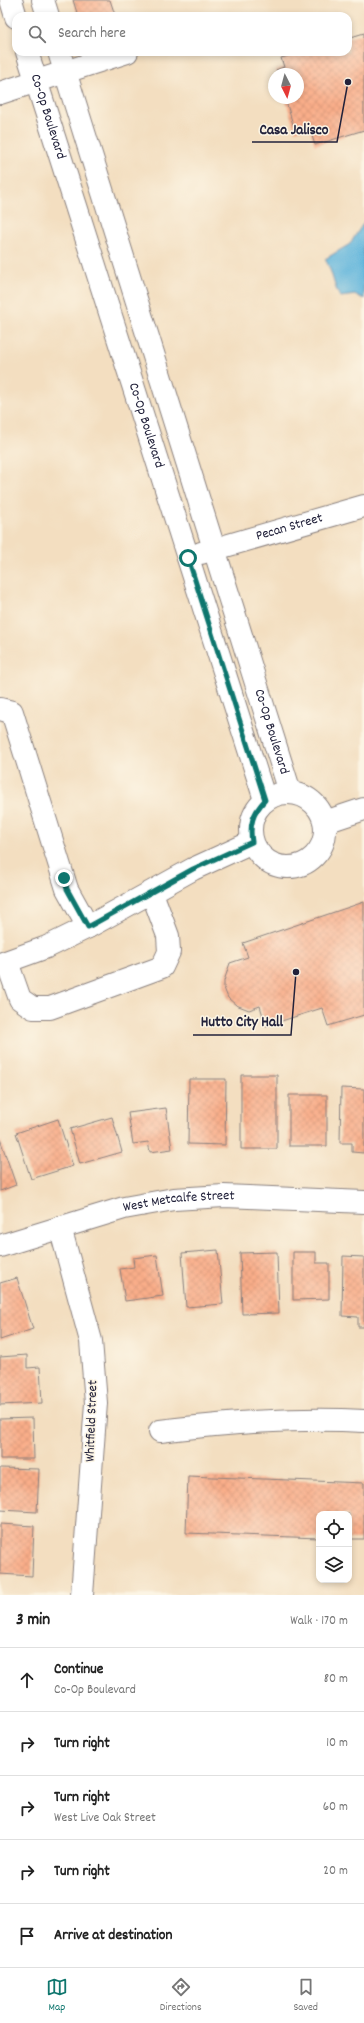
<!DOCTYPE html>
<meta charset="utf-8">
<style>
body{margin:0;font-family:Dekko,sans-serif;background:#f2f2f2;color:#222}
.controls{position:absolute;right:12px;bottom:12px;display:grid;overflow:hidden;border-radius:8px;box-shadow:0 2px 6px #0003}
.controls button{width:36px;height:36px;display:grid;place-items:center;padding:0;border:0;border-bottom:1px solid #e0e0e0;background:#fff;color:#222;font:20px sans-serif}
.compass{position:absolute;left:268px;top:68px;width:36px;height:36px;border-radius:50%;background:#fff;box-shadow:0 2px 6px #0003;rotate:174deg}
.stop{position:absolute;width:12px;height:12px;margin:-9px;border:3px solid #0f766e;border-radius:50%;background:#fff}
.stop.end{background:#0f766e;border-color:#fff;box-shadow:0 1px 4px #0008}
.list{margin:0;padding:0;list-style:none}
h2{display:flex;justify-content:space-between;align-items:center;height:52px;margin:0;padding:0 16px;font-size:17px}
h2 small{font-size:13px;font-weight:400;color:#767676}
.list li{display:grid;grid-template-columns:26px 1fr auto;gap:12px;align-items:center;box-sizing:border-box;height:64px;padding:0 16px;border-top:1px solid #e0e0e0}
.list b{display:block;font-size:15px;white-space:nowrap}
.list p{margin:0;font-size:13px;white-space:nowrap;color:#767676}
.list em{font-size:13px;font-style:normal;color:#767676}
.icon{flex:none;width:22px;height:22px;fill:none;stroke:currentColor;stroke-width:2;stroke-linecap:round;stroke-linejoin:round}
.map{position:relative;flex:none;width:364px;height:1595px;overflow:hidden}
.search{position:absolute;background:#fff;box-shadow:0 2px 6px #0003;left:12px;right:12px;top:12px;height:44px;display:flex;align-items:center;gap:10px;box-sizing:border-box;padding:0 14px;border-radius:12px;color:#767676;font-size:15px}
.sheet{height:372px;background:#fff}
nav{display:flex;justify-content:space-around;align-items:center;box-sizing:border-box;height:56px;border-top:1px solid #e0e0e0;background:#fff;font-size:11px;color:#767676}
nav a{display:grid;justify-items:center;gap:2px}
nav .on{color:#0f766e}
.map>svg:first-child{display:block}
</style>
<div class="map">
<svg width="364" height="1595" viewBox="0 0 364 1595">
<defs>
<pattern id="building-cross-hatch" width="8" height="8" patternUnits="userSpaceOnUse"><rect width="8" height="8" fill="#f9ad89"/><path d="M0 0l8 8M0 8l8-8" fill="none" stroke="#d59577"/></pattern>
</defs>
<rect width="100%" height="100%" fill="#fcf5e5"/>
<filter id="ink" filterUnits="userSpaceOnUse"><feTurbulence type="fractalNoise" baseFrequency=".025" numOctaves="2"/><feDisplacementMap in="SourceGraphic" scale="8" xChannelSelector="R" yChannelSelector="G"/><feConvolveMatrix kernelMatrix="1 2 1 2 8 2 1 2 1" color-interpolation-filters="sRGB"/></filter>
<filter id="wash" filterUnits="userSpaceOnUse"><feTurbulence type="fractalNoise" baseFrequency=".012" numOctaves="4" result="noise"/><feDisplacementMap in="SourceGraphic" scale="16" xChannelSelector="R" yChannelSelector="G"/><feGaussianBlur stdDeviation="0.9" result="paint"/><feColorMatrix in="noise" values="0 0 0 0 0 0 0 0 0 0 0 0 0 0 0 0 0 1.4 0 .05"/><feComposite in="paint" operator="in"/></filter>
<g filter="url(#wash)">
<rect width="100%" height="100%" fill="#f3dec0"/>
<path fill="#60b5dc" stroke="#416c8c" d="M364,222V299L356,295L340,297C333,285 333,272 325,259L350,244Z"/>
<g id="blocks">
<path fill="url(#building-cross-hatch)" d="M73,0H110L115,15L78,16Z
M364,33V130L315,145L309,127L295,131L285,98H298V74H278L276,70L284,67L281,58L302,52H348V38Z
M364,902V1015L328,1026L322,1008L266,1026L260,1006L249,1010L236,1005L228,998L224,988V981L230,963L248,957L243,943Z
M241,1075H277V1149H241Z
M189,1079H226L225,1145L188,1144Z
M341,1088L364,1089V1153L352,1152V1143H340Z
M289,1095H327V1146H289Z
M166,1108L172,1149L150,1152L148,1142L133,1144L128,1113Z
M112,1117L122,1152L80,1164L70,1129Z
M58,1119L73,1166L31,1179L16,1133Z
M0,1139L16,1185L0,1191Z
M218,1250L223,1304L186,1307L182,1253Z
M277,1252L279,1313L242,1314L240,1253Z
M293,1252H316V1263H329V1299L293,1300Z
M157,1255L163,1296L125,1301L120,1269L134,1267L133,1258Z
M343,1256L364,1257V1327H358V1317L342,1316Z
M17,1278L33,1329L0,1340V1283Z
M27,1355V1368L40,1367L42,1403L0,1405V1357Z
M33,1418L34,1459H0V1419Z
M0,1468L39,1469L37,1512L0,1510Z
M188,1476L364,1483V1539H349V1514H319V1538L186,1533Z
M0,1524L34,1526L32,1576L0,1574Z"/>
</g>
</g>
<g filter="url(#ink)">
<use href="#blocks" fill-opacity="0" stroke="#8a807e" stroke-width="1"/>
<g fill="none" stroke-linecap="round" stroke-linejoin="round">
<g stroke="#8a807e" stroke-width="24">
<g id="minor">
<path d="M11,0L16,17"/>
<path d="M43,0L48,16"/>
<path id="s1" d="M27,52L265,800"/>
<path id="s2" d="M59,52L290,792"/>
<path d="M0,93L127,52"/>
<path id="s3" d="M201,553L364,506"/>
<path d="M0,709L12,712L67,889L88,927"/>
<circle cx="288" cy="830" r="37"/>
<path d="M325,822L364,809"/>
<path d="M7,962L20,999L33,1008H50L162,967L169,952L168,936L152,893"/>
<path d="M0,964L47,947L88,927L193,869L252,842"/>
<path d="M60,1227L91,1341L96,1403L82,1595"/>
<path id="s4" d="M0,1246L124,1208L174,1199L224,1196L364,1202"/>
<path d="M160,1431C228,1423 295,1417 364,1421"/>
</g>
</g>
<use href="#minor" stroke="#fff" stroke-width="22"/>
</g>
</g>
<g fill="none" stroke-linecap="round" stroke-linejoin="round" filter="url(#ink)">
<path stroke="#0f766e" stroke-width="5" d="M64,878L67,889L88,927L193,869L252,842C249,824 253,813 265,800L188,558"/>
</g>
<g text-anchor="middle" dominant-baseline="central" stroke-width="3" stroke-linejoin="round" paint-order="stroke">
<g font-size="14" fill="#22223b" stroke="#fcf5e5">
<text stroke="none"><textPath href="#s1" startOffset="68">Co-Op Boulevard</textPath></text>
<text stroke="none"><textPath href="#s1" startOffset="392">Co-Op Boulevard</textPath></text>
<text stroke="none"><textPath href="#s3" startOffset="92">Pecan Street</textPath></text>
<text stroke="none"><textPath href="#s2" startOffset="712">Co-Op Boulevard</textPath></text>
<text stroke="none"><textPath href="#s4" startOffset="185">West Metcalfe Street</textPath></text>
<text transform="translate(92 1421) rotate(-88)">Whitfield Street</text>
</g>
</g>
<path fill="none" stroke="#22223b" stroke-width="1.5" d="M348 82L337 142H252M296 972L291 1035H193"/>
<g fill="#22223b" stroke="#fcf5e5" stroke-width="1.5">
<circle cx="348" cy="82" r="4"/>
<circle cx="296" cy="972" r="4"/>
</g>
<g font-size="15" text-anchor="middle" font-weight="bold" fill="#22223b" stroke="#fcf5e5" stroke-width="3" stroke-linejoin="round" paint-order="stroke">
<text x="294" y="134">Casa Jalisco</text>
<text x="242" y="1026">Hutto City Hall</text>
</g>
</svg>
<div class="controls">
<button><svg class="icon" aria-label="locate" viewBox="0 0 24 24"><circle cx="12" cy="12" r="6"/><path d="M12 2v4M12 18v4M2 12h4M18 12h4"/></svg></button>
<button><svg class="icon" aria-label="layers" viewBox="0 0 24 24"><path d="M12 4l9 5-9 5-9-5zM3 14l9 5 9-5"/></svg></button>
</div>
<svg class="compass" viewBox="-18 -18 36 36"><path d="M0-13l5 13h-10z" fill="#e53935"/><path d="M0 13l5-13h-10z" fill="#767676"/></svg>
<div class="stop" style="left:188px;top:558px"></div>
<div class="stop end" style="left:64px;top:878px"></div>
<div class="search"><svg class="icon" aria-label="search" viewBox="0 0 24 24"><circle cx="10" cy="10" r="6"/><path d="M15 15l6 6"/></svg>Search here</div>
</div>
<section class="sheet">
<h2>3 min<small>Walk · 170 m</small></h2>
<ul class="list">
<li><svg class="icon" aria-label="ahead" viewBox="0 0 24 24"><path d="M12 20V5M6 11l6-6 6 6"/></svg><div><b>Continue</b><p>Co-Op Boulevard</p></div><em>80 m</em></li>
<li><svg class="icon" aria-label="right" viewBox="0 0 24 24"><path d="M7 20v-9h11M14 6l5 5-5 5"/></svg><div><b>Turn right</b></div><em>10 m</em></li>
<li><svg class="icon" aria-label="right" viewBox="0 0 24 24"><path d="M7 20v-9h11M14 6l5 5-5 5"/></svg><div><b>Turn right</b><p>West Live Oak Street</p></div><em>60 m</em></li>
<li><svg class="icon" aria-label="right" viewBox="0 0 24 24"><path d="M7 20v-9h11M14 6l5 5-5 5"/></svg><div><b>Turn right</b></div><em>20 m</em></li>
<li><svg class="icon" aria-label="arrive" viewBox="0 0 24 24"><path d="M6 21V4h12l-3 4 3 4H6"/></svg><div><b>Arrive at destination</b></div></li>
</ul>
</section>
<nav>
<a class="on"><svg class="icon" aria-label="map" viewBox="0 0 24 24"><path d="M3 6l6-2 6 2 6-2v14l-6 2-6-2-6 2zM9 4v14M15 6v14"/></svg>Map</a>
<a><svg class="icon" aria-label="directions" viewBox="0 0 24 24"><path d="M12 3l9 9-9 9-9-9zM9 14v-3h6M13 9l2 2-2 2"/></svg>Directions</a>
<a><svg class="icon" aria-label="saved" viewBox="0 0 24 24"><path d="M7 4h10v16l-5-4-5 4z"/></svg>Saved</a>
</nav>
